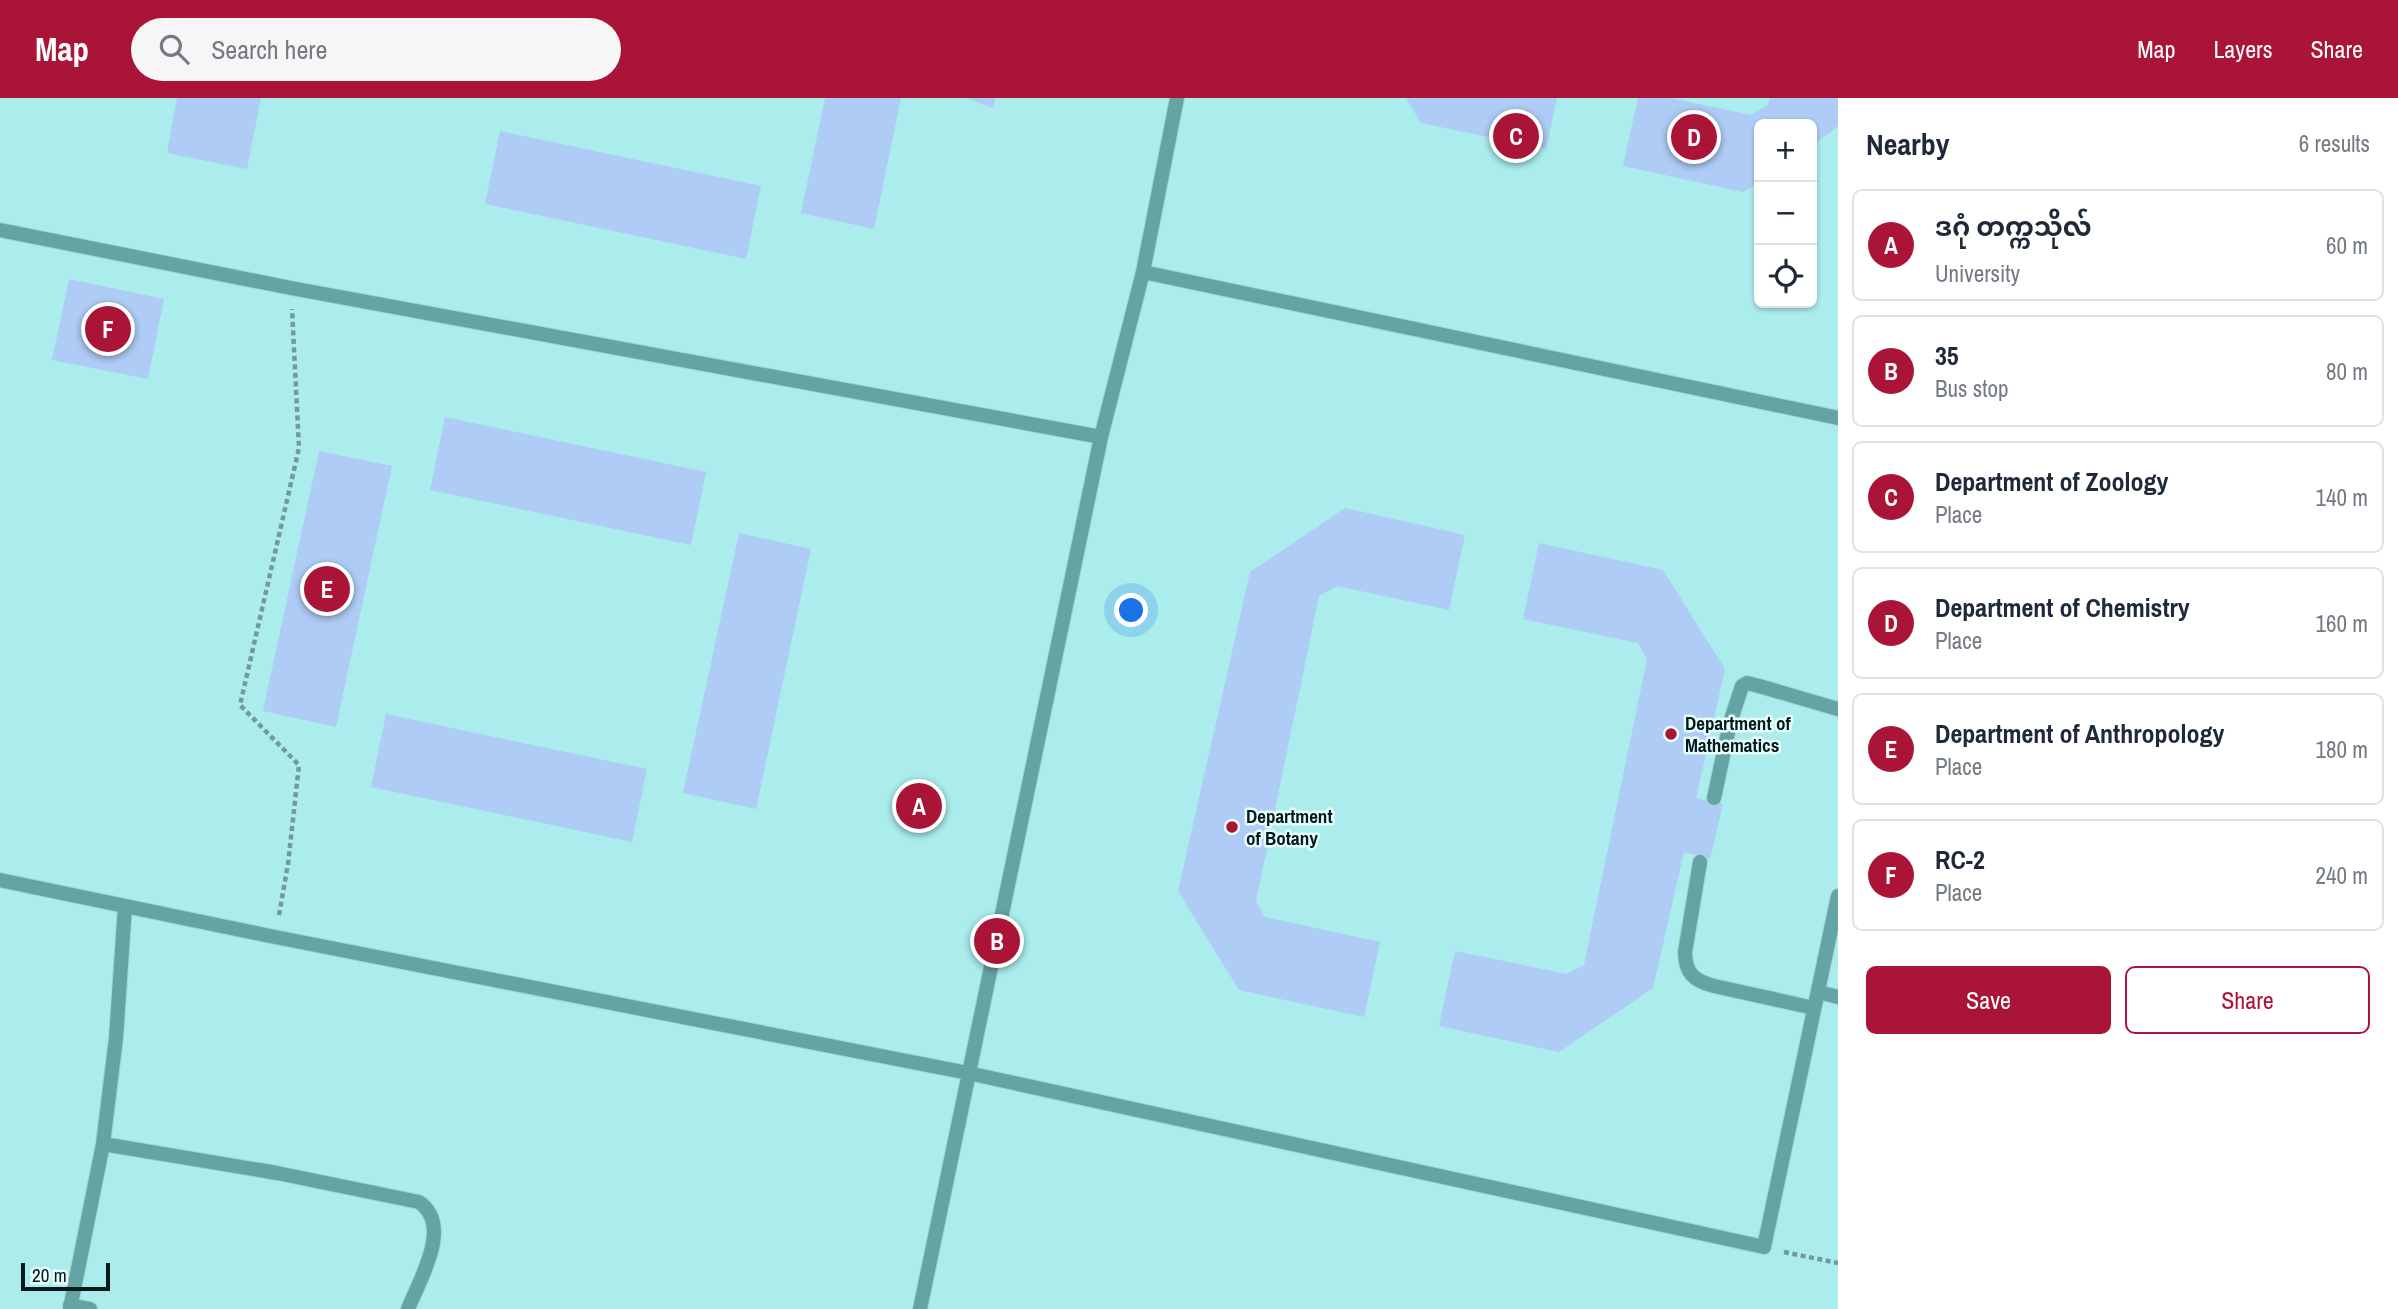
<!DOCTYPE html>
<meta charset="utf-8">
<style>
body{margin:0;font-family:"Archivo Narrow","Noto Sans Myanmar",sans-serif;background:#f6f6f7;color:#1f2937}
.controls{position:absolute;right:21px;top:21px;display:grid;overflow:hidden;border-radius:10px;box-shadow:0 2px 5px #0004}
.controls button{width:63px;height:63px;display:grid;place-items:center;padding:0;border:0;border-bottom:2px solid #e0e1e3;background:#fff;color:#1f2937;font:35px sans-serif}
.scale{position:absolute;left:21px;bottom:18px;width:89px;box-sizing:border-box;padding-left:7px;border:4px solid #051a1a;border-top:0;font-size:19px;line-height:24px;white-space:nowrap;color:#051a1a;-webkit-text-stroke:5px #e8fdfd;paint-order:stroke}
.you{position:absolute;left:1132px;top:513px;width:24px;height:24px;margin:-18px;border:5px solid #fff;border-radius:50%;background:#1a73e8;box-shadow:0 0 0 10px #1a73e833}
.badge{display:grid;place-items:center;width:46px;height:46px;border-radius:50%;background:#aa1436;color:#fff;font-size:23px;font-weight:700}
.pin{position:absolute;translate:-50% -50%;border:4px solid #fff;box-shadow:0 2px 7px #0006}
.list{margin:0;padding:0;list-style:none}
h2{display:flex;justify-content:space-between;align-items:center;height:91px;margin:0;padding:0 28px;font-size:30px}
h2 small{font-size:23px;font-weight:400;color:#747a83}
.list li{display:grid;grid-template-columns:46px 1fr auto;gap:21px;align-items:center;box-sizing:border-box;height:112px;margin:0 14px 14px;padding:0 14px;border:2px solid #e0e1e3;border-radius:10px}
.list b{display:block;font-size:26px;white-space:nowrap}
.list p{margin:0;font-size:23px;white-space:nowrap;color:#747a83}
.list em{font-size:23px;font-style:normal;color:#747a83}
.actions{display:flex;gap:14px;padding:21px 28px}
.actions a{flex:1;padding:16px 0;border:2px solid #aa1436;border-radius:10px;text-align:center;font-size:24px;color:#aa1436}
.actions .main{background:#aa1436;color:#fff}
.icon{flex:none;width:38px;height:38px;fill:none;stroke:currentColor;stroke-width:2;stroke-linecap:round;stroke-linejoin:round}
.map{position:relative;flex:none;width:1838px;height:1211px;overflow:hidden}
header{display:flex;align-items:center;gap:42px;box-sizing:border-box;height:98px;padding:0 35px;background:#aa1436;color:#fff}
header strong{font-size:33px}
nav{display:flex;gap:38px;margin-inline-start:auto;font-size:24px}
.search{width:490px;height:63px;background:#f6f6f7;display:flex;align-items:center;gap:18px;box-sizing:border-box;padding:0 24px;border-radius:38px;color:#747a83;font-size:26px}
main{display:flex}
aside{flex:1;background:#fff}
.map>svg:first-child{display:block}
</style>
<header>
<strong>Map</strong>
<div class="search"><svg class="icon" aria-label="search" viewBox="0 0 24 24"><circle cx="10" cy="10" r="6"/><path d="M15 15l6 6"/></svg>Search here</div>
<nav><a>Map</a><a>Layers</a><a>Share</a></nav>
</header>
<main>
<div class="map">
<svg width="1838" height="1211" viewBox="0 0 1838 1211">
<rect width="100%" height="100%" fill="#c0f7f8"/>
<path fill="#abeced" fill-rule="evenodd" d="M0,0H1838V1211H0ZM1759,26H1812V205H1759Z"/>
<path fill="#aeccf5" d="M177,0H261L247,71L167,55Z
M825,0H901L874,131L801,115Z
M966,0H995L993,10Z
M1406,0H1557L1546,51L1421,25Z
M1638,0H1671L1751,17L1768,7L1770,0H1838V28L1812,48V26H1759V84L1743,94L1623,68Z
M500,33L761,88L746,161L485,106Z
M69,181L164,201L148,281L52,262Z
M445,319L706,374L691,447L430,392Z
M319,353L392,368L336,629L263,613Z
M1345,410L1465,437L1449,512L1337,488L1319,498L1256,804L1265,819L1380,844L1364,919L1239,892L1178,793L1250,474Z
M739,435L811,451L756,711L683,695Z
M1539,445L1663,472L1725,571L1696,700L1723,706L1710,761L1684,754L1653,890L1559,954L1439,928L1455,853L1567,876L1584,867L1647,561L1638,545L1523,521Z
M386,616L647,671L632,744L371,689Z"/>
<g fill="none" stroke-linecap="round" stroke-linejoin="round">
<g stroke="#a2d4d4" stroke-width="16">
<path id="lane" d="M0,132L291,190L1101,339
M1143,174L1838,320
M1714,700L1730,625L1742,588L1747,585L1759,588L1838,611
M1700,764L1685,854C1685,875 1694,883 1714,888L1814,910
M0,782L275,839L968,975L1764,1149L1838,798
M125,808L116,940L103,1046L277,1075L419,1104C453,1127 420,1181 408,1211
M1818,894L1838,899
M70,1207L90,1211
M70,1211L103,1046
M920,1211L1101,339L1143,174L1177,0"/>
</g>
<path stroke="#719a9a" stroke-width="4.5" stroke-dasharray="5 3.5" stroke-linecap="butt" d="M279,817L288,766L299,667L240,607L299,350L292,211
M1784,1154L1838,1165"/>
<use href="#lane" stroke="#65a4a5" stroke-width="14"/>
</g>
<g fill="#aa1436" stroke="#e8fdfd" stroke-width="2.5">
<circle cx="1671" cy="636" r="7"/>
<circle cx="1232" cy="729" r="7"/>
</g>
<g text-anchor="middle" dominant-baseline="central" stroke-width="5" stroke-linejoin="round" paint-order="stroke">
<g font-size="19" font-weight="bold" fill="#051a1a" stroke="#e8fdfd" text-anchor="start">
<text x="1685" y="625">Department of<tspan x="1685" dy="22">Mathematics</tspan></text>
<text x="1246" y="718">Department<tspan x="1246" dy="22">of Botany</tspan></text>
</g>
</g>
</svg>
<div class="controls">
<button>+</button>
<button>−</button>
<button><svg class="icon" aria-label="locate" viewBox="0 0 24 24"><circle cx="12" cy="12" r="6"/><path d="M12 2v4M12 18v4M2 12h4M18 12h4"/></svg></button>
</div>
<div class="scale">20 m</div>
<div class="you"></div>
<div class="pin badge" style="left:919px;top:708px">A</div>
<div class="pin badge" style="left:997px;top:843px">B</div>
<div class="pin badge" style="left:1516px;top:38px">C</div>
<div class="pin badge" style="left:1694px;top:39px">D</div>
<div class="pin badge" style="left:327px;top:491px">E</div>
<div class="pin badge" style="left:108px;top:231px">F</div>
</div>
<aside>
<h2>Nearby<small>6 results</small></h2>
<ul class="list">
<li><span class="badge">A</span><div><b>ဒဂုံ တက္ကသိုလ်</b><p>University</p></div><em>60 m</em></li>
<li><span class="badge">B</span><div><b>35</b><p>Bus stop</p></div><em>80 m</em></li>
<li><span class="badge">C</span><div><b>Department of Zoology</b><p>Place</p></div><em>140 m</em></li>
<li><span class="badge">D</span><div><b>Department of Chemistry</b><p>Place</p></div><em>160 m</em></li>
<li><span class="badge">E</span><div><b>Department of Anthropology</b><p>Place</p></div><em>180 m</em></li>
<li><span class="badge">F</span><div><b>RC-2</b><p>Place</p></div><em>240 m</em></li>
</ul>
<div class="actions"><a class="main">Save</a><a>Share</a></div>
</aside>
</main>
